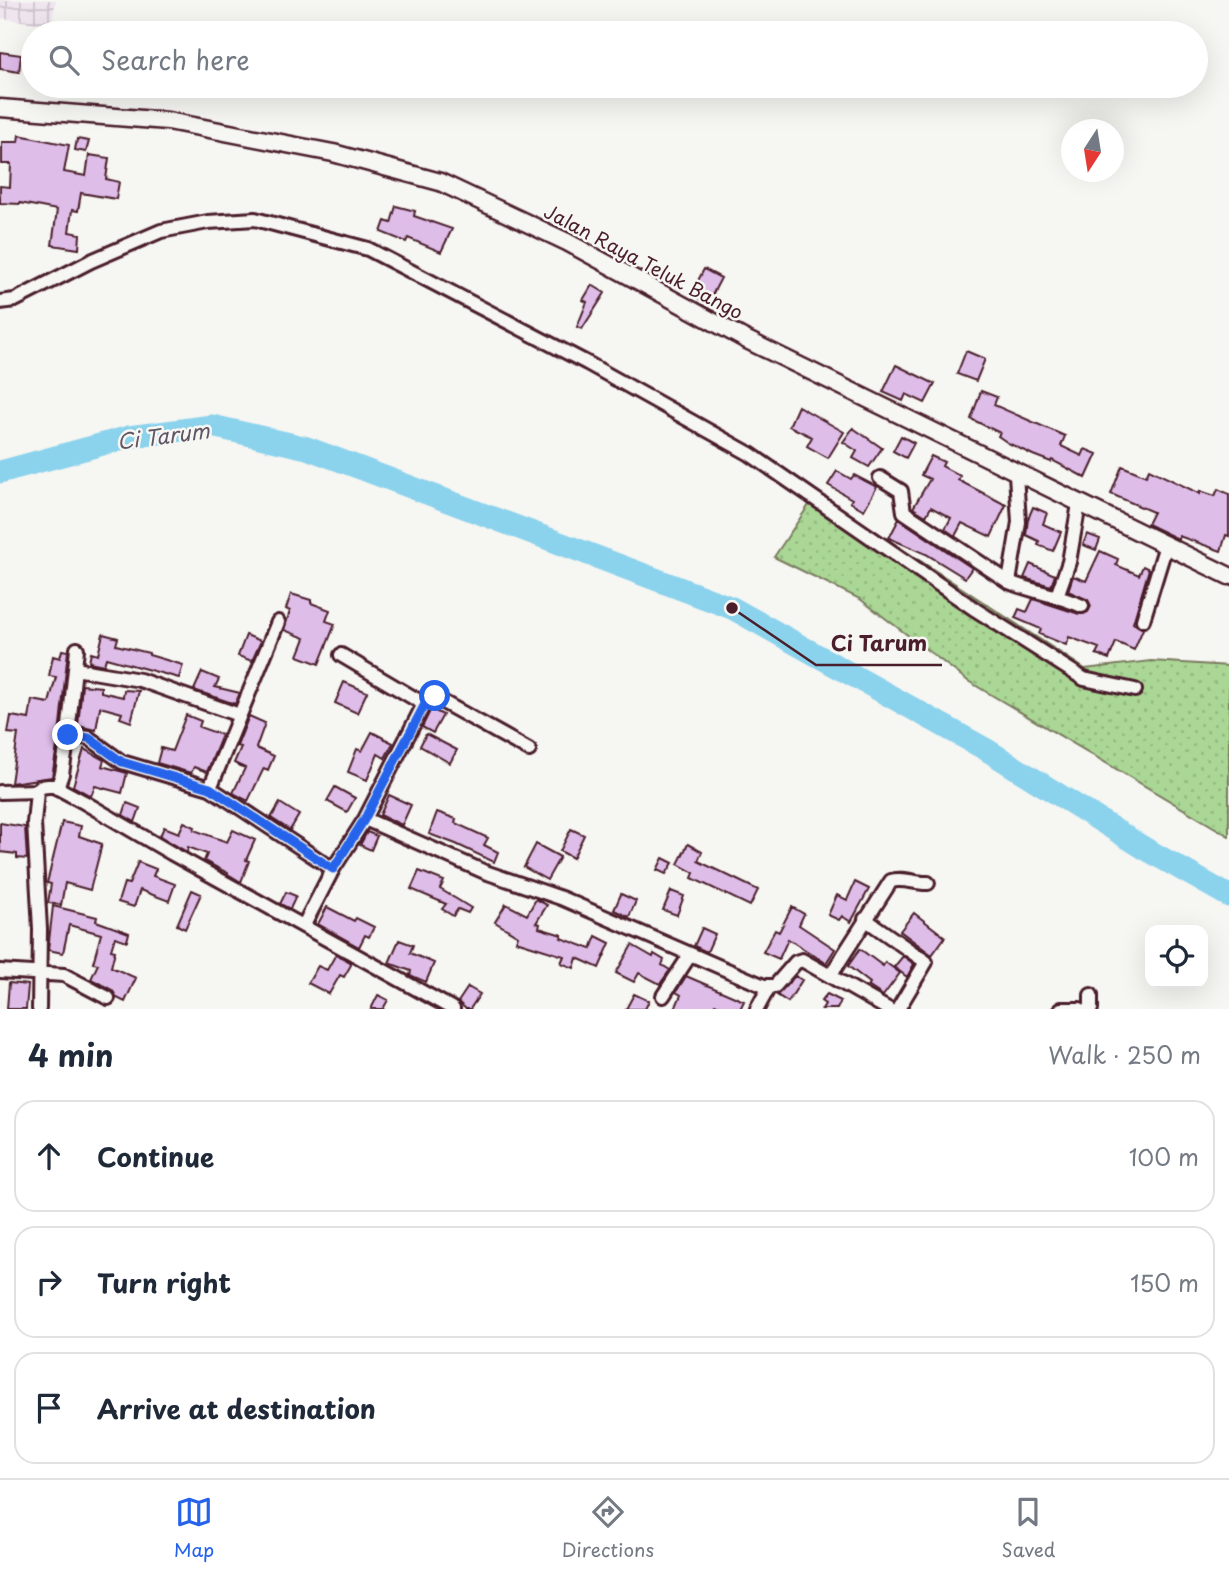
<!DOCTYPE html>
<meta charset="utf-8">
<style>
body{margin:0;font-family:"Playpen Sans",sans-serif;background:#f6f6f7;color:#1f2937}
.controls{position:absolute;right:21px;bottom:21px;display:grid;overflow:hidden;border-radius:14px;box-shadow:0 7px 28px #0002}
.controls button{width:63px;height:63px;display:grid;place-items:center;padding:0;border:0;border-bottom:2px solid #e0e1e3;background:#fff;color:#1f2937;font:35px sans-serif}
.compass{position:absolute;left:1061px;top:119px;width:63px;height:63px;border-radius:50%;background:#fff;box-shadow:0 7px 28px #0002;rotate:192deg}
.stop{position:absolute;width:21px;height:21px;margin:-16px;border:5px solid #2563eb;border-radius:50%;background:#fff}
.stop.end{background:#2563eb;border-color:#fff;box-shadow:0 2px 7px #0008}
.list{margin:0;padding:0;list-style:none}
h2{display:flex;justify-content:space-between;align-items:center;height:91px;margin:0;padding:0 28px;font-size:30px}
h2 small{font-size:23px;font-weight:400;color:#747a83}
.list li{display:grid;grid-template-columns:46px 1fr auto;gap:21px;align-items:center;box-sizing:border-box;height:112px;margin:0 14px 14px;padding:0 14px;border:2px solid #e0e1e3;border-radius:21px}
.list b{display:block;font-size:26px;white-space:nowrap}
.list em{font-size:23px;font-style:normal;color:#747a83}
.icon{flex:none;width:38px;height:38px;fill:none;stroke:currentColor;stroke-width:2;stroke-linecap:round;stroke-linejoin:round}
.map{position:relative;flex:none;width:1229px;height:1009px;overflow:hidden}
.search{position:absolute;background:#fff;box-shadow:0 7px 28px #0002;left:21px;right:21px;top:21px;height:77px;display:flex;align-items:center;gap:18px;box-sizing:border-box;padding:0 24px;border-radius:38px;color:#747a83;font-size:26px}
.sheet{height:469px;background:#fff}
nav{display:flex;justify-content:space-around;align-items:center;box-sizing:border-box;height:98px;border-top:2px solid #e0e1e3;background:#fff;font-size:19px;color:#747a83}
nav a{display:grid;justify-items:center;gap:4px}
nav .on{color:#2563eb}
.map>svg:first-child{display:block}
</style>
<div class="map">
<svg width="1229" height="1009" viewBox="0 0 1229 1009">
<defs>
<pattern id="industrial-grid" width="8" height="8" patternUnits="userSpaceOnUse" patternTransform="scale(1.75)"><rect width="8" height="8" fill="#efe5ef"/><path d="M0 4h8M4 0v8" fill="none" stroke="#cec4cd"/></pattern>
<pattern id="grass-dots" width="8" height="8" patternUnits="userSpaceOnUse" patternTransform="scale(1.75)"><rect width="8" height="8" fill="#aad795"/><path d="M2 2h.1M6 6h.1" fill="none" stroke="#94b881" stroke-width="1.8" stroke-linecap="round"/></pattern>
</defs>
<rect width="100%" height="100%" fill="#f6f6f2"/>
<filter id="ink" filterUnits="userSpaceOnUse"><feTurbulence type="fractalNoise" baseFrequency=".0143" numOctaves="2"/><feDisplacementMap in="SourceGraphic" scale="14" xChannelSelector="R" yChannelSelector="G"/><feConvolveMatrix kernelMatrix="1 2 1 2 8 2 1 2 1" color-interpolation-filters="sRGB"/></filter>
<g filter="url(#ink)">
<path fill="url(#industrial-grid)" d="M0,0H56L51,25L0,18Z"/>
<path fill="url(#grass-dots)" stroke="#7a7b60" stroke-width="2" d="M817,493L1085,669L1151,661L1229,666V836L968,681L860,599L774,557Z"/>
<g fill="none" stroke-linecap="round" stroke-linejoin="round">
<path stroke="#8bd2ed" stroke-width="23" d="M0,472L129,437L212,426L307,448L732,608L987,750L1144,848L1229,896"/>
</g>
<path fill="#debde9" stroke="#4a1f2b" stroke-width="2" d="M0,52L21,55L19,72L0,69Z
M19,135L69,145L64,172L86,176L89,155L109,158L106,179L119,182L116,199L81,193L78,211L72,210L69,232L80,234L79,249L52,245L57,210L20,203V204L0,203V186L10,187L11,164H2V142H18Z
M77,139L89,141L86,152L75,150Z
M396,206L415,211L414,216L452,229L441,252L408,238L406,242L381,232L385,221L391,223Z
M704,269L721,278L708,303L691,294Z
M592,285L605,293L582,329L577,327L587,302L583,300Z
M966,351L985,359L976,381L957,374Z
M896,365L935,384L925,403L906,394L903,401L883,392Z
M981,391L997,397L994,405L1065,436L1061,446L1082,456L1085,449L1097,454L1086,478L1052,460L1051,462L1033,455L1008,443L998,436L1000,433L971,419Z
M798,406L844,432L828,458L807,446L812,437L789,426Z
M853,428L882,448L869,467L853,458L857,451L843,442Z
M901,436L914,443L906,458L893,451Z
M931,456L944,462L942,466L960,476L958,480L1006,505L991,537L962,523L955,536L945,529L951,518L931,507L926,516L913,508L930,479L921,475Z
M1122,466L1146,476L1149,469L1200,494V491L1215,496L1218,489L1229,494V536L1226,535L1221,551L1179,536L1178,539L1147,524L1153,512L1111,494Z
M837,471L851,479L854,475L877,487L864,510L850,502L852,499L828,485Z
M1033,507L1047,513L1043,524L1061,532L1053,551L1038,545L1039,541L1026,535L1028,519Z
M899,519L972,568L965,578L926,554L889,538Z
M1087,534L1100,539L1096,550L1083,545Z
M1100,551L1118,559L1116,565L1139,575L1143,566L1149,569L1133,623L1143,629L1134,650L1116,642L1109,659L1096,654L1099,648L1069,637L1066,645L1039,634L1041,629L1015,618L1019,609L1027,612L1033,599L1079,614L1088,612L1091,606L1088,600L1068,591L1073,576L1086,581Z
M1030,564L1055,575L1051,586L1024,578Z
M291,594L311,600V603L330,610L326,621L335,624L319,664L298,656L305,638L284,630L290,611L286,609Z
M103,634L118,638L116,645L149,653V655L183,665L179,678L106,658L104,665L89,662L91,653L98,655Z
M246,635L261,641L252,661L238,656Z
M62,650L68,651L59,734L52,777L11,783L18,734L8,733L11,716L29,719L32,700L49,703L56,677L49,676L53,656L60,658Z
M202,672L219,679L215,687L240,693L235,704L194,690Z
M344,682L367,692L357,713L335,703Z
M82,685L101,687V692L123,697L124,690L139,691L131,722L120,718L122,713L100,707L96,730L78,726Z
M431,709L443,715L433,733L422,727Z
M186,715L201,721L199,727L222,735L207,772L194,767L191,773L157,763L161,748L172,751Z
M249,716L265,723L256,748L274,756L268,770L264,768L248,801L233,793L245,768L234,763L241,747L237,746Z
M372,732L393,743L385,758L378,754L367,780L348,772L357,749L362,751Z
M426,734L457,750L450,763L420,746Z
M84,749L104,760L102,766L127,773L122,793L95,786L91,796L73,786Z
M335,787L355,798L347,812L327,801Z
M389,795L411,805L402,825L380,815Z
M127,803L140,808L135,822L123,815Z
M280,803L299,815L290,830L271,818Z
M437,812L456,819L455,823L488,838L484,845L498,852L494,862L456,844L429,834Z
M62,822L81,826L79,836L102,844L90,890L65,883L61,905L48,903L51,884L47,883Z
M184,822L195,827L194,830L227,842L233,830L255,840L246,860L249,861L241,882L228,874V873L204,861L207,854L188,847L187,852L160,836L164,827L179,833Z
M0,823L25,827L27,859L17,858V854L0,852Z
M571,829L584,835L573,858L560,851Z
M367,832L377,836L371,850L360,845Z
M536,844L560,857L547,880L524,867Z
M688,844L702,852L698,861L758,890L750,906L692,878L694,873L678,864Z
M663,858L673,863L666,874L657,870Z
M138,862L156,869L153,876L175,884L169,901L140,890L134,907L118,902L124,883L129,884Z
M419,871L444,881L440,889L471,908L468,913L458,909L453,916L442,909L446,904L411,889Z
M855,882L869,889L851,922L842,916L839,920L828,915L837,895L847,900Z
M192,890L201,894L185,929L177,925Z
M671,891L684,896L677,915L663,910Z
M286,892L296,896L290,909L280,904Z
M621,894L636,901L629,917L614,910Z
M536,899L547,905L536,923L540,924L539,928L562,935L561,938L591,949L596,936L610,943L599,968L577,958L574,968L561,963L564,956L516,941L518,936L495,922L506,904L527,915Z
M53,906L97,917L96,921L129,933L127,941L115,937L111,950L115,951L111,967L136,978L125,1002L117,998L112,990L91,979L98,964L93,963L101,934L69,925L63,953L48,950Z
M327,907L354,921L356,918L374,927L369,937L365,935L359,947L318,924Z
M792,907L804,914L799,925L835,949L826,963L788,939L779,959L763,952L775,930L779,932Z
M914,913L945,937L932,955L900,931Z
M702,928L715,934L707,952L694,946Z
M399,940L413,945L410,953L434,963L426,982L410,975L411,971L389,963Z
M632,945L653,957L654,954L664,960L662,965L670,970L660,984L639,973L634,982L616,973Z
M860,949L883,966L885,962L900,973L883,996L868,986L870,983L848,966Z
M336,954L350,962L351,965L344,977L340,975L329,994L308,983L318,966L327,970Z
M903,956L914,964L907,977L894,967Z
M686,976L744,1001L740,1009H726L715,1004L713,1009H675L681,995L676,992Z
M795,976L802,980L788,1002L777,995Z
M9,983L28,985L26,1009H7Z
M468,987L480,994L470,1009H466L458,1002Z
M634,994L649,1001L645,1009H626Z
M827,994L841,1001L837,1009H822L825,1004L821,1001Z
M378,995L388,1000L383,1009H371Z"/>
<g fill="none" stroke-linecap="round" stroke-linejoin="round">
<g stroke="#4a1f2b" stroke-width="18">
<path id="minor" d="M0,302L15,300L91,261L161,231L208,222L255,219L368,249L587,363L750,454L976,610L1084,679L1135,690
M880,478L901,491L904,512L1009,582C1033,592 1058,595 1082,606
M1009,582L1019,522L1016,474
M1057,596L1069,562L1079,504
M1143,620L1166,545
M341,655L424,704
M75,669L140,680L239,715
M68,735L77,649
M57,788L62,774L68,735L89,738L122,762L210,788L333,869
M210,788L278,622
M0,792L37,791
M365,819L424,704L432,696L529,750
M865,919L926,962L898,1009
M304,925L333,869L365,819L485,872L561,898L764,986H775L796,962L802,960L888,1009
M0,971L64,975L108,998
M830,976L891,881C903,877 916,884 928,883
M663,996L690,955
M39,1009L40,929L34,823L37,791L40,787L48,786H54L82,801L171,853L453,1009
M757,1009L769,987
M1061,1009H1080
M1091,1009V995"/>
</g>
<g stroke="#4a1f2b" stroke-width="21">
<path id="secondary" d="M0,108L168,121L333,153L440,182L567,242L745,339L1229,576"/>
</g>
<use href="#minor" stroke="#f6f6f2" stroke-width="12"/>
<use href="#secondary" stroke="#f6f6f2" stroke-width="16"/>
</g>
</g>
<g fill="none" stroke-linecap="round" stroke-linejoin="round" filter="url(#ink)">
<path stroke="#2563eb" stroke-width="9" d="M68,735L89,738L122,762L210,788L333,869L364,820L425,704L435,696"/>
</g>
<g text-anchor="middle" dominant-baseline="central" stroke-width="5" stroke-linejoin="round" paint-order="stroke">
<g font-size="19" fill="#4a1f2b" stroke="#f6f6f2">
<text transform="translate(644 261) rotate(28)">Jalan Raya Teluk Bango</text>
</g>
<g font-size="21" font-style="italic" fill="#5e5565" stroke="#f6f6f2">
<text transform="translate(163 435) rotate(-7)">Ci Tarum</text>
</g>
</g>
<path fill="none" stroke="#4a1f2b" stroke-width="2.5" d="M732 608L816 665H942"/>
<circle fill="#4a1f2b" stroke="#f6f6f2" stroke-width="2.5" cx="732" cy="608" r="7"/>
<g font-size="21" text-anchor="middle" font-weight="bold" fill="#4a1f2b" stroke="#f6f6f2" stroke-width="5" stroke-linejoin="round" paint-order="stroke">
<text x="879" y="651">Ci Tarum</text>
</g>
</svg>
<div class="controls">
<button><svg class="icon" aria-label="locate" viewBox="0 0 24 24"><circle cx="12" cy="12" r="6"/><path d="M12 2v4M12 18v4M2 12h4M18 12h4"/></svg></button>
</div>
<svg class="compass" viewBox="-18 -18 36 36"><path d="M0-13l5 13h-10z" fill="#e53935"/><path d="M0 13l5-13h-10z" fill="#747a83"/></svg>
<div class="stop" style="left:435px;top:696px"></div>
<div class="stop end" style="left:68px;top:735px"></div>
<div class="search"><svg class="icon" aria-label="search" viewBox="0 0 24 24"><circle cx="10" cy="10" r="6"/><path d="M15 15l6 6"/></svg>Search here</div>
</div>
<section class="sheet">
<h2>4 min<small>Walk · 250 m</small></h2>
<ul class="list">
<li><svg class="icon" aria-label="ahead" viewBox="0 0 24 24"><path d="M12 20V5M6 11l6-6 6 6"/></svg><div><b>Continue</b></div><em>100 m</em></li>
<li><svg class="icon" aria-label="right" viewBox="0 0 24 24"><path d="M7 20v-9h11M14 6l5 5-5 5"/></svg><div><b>Turn right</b></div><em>150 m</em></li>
<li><svg class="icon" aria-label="arrive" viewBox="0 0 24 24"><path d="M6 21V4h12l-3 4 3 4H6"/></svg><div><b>Arrive at destination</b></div></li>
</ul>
</section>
<nav>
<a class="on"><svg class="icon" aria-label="map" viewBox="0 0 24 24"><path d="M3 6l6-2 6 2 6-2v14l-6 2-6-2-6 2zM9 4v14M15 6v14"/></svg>Map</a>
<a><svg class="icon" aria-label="directions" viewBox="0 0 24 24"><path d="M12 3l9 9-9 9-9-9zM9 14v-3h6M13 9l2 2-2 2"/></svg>Directions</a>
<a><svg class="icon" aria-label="saved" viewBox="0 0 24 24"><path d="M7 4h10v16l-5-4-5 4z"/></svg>Saved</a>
</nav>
